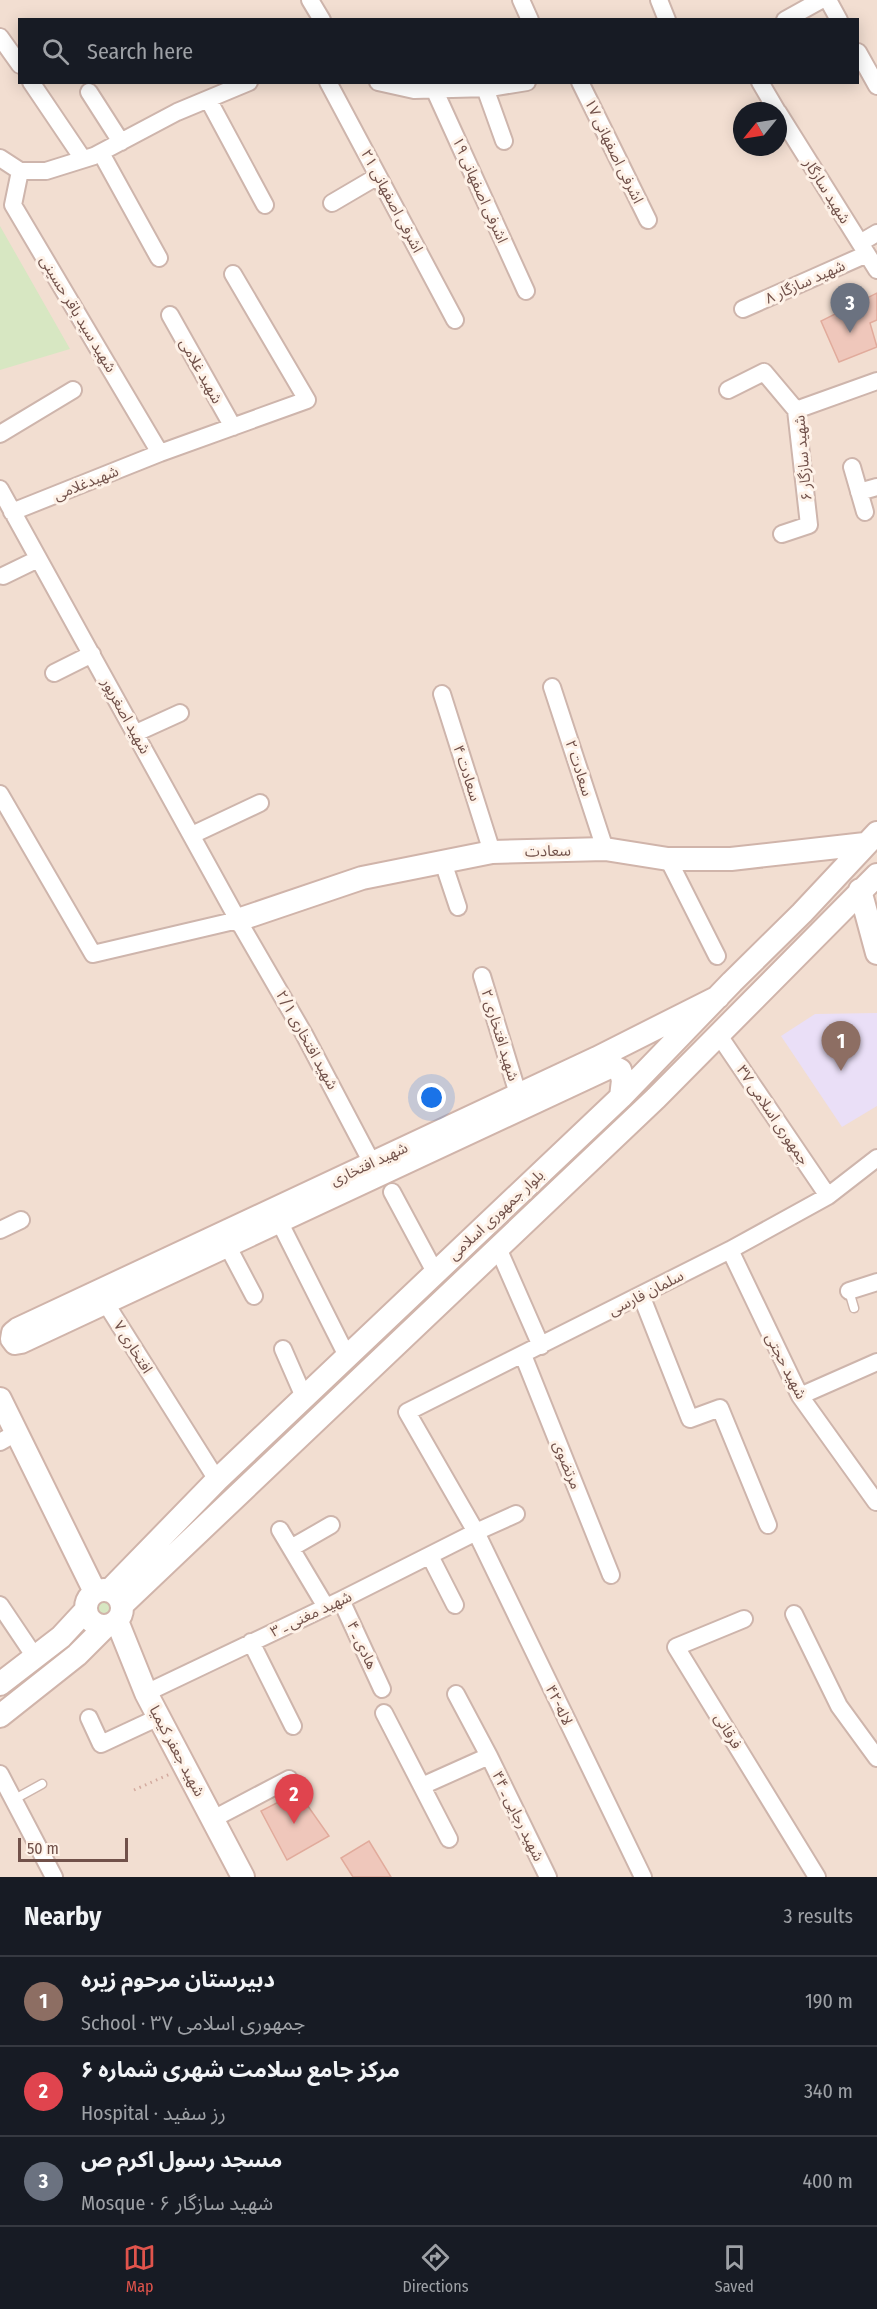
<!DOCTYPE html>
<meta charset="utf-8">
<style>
body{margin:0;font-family:"Fira Sans Condensed","Noto Sans Arabic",sans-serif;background:#20242c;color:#f1f3f6}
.compass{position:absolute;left:733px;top:102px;width:54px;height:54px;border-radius:50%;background:#171b24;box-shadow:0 3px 15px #0003;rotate:240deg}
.scale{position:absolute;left:18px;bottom:15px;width:110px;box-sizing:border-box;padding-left:6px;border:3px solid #71514a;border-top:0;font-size:16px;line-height:21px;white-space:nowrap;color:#71514a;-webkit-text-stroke:4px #fef2e8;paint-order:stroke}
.you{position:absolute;left:432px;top:1098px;width:21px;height:21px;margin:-15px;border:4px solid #fff;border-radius:50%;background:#1a73e8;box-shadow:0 0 0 9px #1a73e833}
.badge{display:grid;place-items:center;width:39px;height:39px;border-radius:50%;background:#e0544c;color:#fff;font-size:20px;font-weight:700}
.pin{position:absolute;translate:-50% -50px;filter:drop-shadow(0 2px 3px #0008)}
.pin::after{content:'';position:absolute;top:32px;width:21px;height:18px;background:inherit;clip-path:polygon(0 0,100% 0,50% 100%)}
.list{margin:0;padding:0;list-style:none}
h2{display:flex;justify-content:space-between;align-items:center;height:78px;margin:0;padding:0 24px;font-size:26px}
h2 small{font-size:20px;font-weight:400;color:#9ea1a6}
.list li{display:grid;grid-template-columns:39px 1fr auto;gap:18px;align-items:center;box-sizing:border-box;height:90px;padding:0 24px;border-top:2px solid #363941}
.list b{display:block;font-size:22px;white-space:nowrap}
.list p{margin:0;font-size:20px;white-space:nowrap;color:#9ea1a6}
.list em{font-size:20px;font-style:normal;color:#9ea1a6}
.icon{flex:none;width:33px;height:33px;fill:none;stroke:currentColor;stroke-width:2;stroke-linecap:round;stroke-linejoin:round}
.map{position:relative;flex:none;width:877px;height:1877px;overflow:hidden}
.search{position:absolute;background:#171b24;box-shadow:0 3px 15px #0003;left:18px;right:18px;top:18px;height:66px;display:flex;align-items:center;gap:15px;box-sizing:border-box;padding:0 21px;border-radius:0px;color:#9ea1a6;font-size:22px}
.sheet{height:348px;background:#171b24}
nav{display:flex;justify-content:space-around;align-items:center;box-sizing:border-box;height:84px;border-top:2px solid #363941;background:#171b24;font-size:16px;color:#9ea1a6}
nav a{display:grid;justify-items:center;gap:3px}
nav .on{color:#e0544c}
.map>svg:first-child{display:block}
</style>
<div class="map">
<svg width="877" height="1877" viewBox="0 0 877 1877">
<rect width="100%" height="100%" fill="#fbede2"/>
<path fill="#f2ded1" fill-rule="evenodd" d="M0,0H877V1877H0ZM20,20H858V82H20ZM742,111H778V147H742Z"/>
<path fill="#eadff7" d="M877,1013V1106L842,1127L781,1036L815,1014Z"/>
<path fill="#d7e7c2" d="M0,226L70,349L0,370Z
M95,1598L110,1600L113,1605L108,1615L103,1617L93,1613Z"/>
<path fill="#efc7bb" stroke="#e1ab9c" stroke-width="1.5" d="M877,293V320L870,323L877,347L839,362L821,321Z
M298,1792L329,1836L287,1860L261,1811Z
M369,1841L391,1877H353L341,1858Z"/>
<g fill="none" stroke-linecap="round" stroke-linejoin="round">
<g stroke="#ceb5ac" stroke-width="11">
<path id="lane" d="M849,1291L854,1308
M13,1800L42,1784"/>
</g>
<g stroke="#ceb5ac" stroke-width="20">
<path id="street" d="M310,0L322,20
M521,0L530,20
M659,0L667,20
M828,0L839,20
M785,20L821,0
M0,37L20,65
M858,52L877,86
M31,82L83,159
M328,82L455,320
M378,82L414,90L490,88L527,82
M580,82L648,220
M760,82L777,111
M485,88L504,141
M434,89L526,291
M89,92L121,142
M208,99L265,205
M778,112L877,270
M101,153L159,258
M0,158L20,171
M20,171L13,205L160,453
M20,171H46L94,156L177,112L249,82
M332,203L378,176
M860,243L877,233
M743,309L867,254
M170,315L233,427
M728,390L764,372L796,410
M0,434L73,390
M852,467L865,512
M0,489L238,920L304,1034L372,1163
M859,492L877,487
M12,512L160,453L307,400L233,274
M782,534L809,525L796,410L877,381
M3,576L38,559
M54,673L92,654
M552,687L605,849
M442,694L492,852
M136,733L180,713
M0,794L93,954L238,920
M192,835L260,803
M668,859L717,956
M443,862L458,907
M482,976L518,1094
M718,1034L828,1196
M392,1192L435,1272
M279,1221L347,1356
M0,1230L21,1220
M227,1245L254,1296
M498,1248L541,1346
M730,1250L800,1396L876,1502
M849,1291L877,1282
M641,1295L690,1419L720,1408L768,1525
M105,1302L217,1480
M283,1349L304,1397
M523,1355L611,1575
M800,1396L877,1362
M0,1442L16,1433
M280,1530L326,1607
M291,1548L331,1525
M430,1556L455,1605
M341,1600L382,1689
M0,1605L35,1657
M794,1614L839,1706L877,1758
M744,1619L676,1647L817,1877
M251,1642L293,1726
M146,1693L341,1600L476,1532L516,1514
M456,1694L489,1756
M384,1713L449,1839
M89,1718L101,1744L159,1717
M0,1774L54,1877
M422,1786L489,1756L548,1877
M213,1819L289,1779
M643,1877L476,1532L407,1412L730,1250L828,1196L877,1158"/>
</g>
<g stroke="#d0b4aa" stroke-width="26">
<path id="secondary" d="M860,890L877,953
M238,920L362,878L492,852L605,849L668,859H731L865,844
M621,1097L623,1080L620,1070L612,1066L21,1342L15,1343L12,1339L13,1333L18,1329L597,1058L718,997
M0,1399L95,1592
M86 1608a18 18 0 1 1 36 0a18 18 0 1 1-36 0Z
M109,1591L217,1480L621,1097L732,982L802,913L877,833
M122,1605L656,1098L877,875
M117,1621L146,1693L243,1877
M0,1684L61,1637L86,1610
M0,1716L77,1655L106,1626"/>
</g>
<path stroke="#d3aa9f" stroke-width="3" stroke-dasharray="1.5 4.5" stroke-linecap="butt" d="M134,1790L170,1774"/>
<use href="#lane" stroke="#fff" stroke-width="8"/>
<use href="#street" stroke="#fff" stroke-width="16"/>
<use href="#secondary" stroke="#fff" stroke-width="22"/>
</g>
<g text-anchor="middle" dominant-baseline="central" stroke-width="6" stroke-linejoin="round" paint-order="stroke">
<g font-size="15" fill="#71514a" stroke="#fef2e8">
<text transform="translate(614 151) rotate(64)">اشرفی اصفهانی ۱۷</text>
<text transform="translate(480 190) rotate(66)">اشرفی اصفهانی ۱۹</text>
<text transform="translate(827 191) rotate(58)">شهید سازگار</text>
<text transform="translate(392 201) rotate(62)">اشرفی اصفهانی ۲۱</text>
<text transform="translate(805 282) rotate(-24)">شهید سازگار ۸</text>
<text transform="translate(78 314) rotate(59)">شهید سید باقر حسینی</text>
<text transform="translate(201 371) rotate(61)">شهید غلامی</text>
<text transform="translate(803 458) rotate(-95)">شهید سازگار ۶</text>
<text transform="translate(86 483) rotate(-22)">شهیدغلامی</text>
<text transform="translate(126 716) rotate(61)">شهید اصغرپور</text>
<text transform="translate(579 768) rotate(72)">سعادت ۲</text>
<text transform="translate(467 773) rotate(72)">سعادت ۴</text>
<text transform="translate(548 851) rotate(-1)">سعادت</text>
<text transform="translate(500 1035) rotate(73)">شهید افتخاری ۲</text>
<text transform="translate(307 1040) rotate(61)">شهید افتخاری ۲/۱</text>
<text transform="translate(773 1115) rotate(56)">جمهوری اسلامی ۳۷</text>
<text transform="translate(369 1164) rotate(-25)">شهید افتخاری</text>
<text transform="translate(496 1215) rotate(-43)">بلوار جمهوری اسلامی</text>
<text transform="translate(646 1293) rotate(-27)">سلمان فارسی</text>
<text transform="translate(133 1347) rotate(58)">افتخاری ۷</text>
<text transform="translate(786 1366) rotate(63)">شهید حجتی</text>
<text transform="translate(567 1465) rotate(68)">مرتضوی</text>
<text transform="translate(311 1614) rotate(-25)">شهید مغنی ـ ۳</text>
<text transform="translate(362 1645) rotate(65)">هادی ـ ۴</text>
<text transform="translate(559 1705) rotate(64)">لاله-۴۲</text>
<text transform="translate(728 1731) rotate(59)">فرقانی</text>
<text transform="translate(177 1751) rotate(62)">شهید جعفر کیمیا</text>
<text transform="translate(518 1816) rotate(64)">شهید رجایی ـ ۴۴</text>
</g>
</g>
</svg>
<svg class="compass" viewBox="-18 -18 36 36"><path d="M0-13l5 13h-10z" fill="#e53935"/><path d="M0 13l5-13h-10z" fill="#9ea1a6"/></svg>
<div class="scale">50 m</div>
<div class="you"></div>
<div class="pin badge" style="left:841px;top:1071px;background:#8d6e63">1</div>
<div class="pin badge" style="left:294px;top:1824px;background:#e0444e">2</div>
<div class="pin badge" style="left:850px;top:333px;background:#6b7280">3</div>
<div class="search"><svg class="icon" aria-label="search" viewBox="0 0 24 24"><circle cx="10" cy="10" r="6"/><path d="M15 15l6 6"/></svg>Search here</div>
</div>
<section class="sheet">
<h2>Nearby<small>3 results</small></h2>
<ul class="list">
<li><span class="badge" style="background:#8d6e63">1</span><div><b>دبیرستان مرحوم زیره</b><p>School · جمهوری اسلامی ۳۷</p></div><em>190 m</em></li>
<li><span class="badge" style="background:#e0444e">2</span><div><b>مرکز جامع سلامت شهری شماره ۶</b><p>Hospital · رز سفید</p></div><em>340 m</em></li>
<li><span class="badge" style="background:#6b7280">3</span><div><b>مسجد رسول اکرم ص</b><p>Mosque · شهید سازگار ۶</p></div><em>400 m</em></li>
</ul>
</section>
<nav>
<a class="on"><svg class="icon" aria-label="map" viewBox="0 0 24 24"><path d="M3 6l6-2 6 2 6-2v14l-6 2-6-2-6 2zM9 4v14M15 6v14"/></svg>Map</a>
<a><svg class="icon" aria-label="directions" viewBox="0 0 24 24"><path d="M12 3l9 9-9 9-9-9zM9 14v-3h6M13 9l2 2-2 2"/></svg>Directions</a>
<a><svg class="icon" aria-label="saved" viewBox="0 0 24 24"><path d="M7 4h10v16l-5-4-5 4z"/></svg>Saved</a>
</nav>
